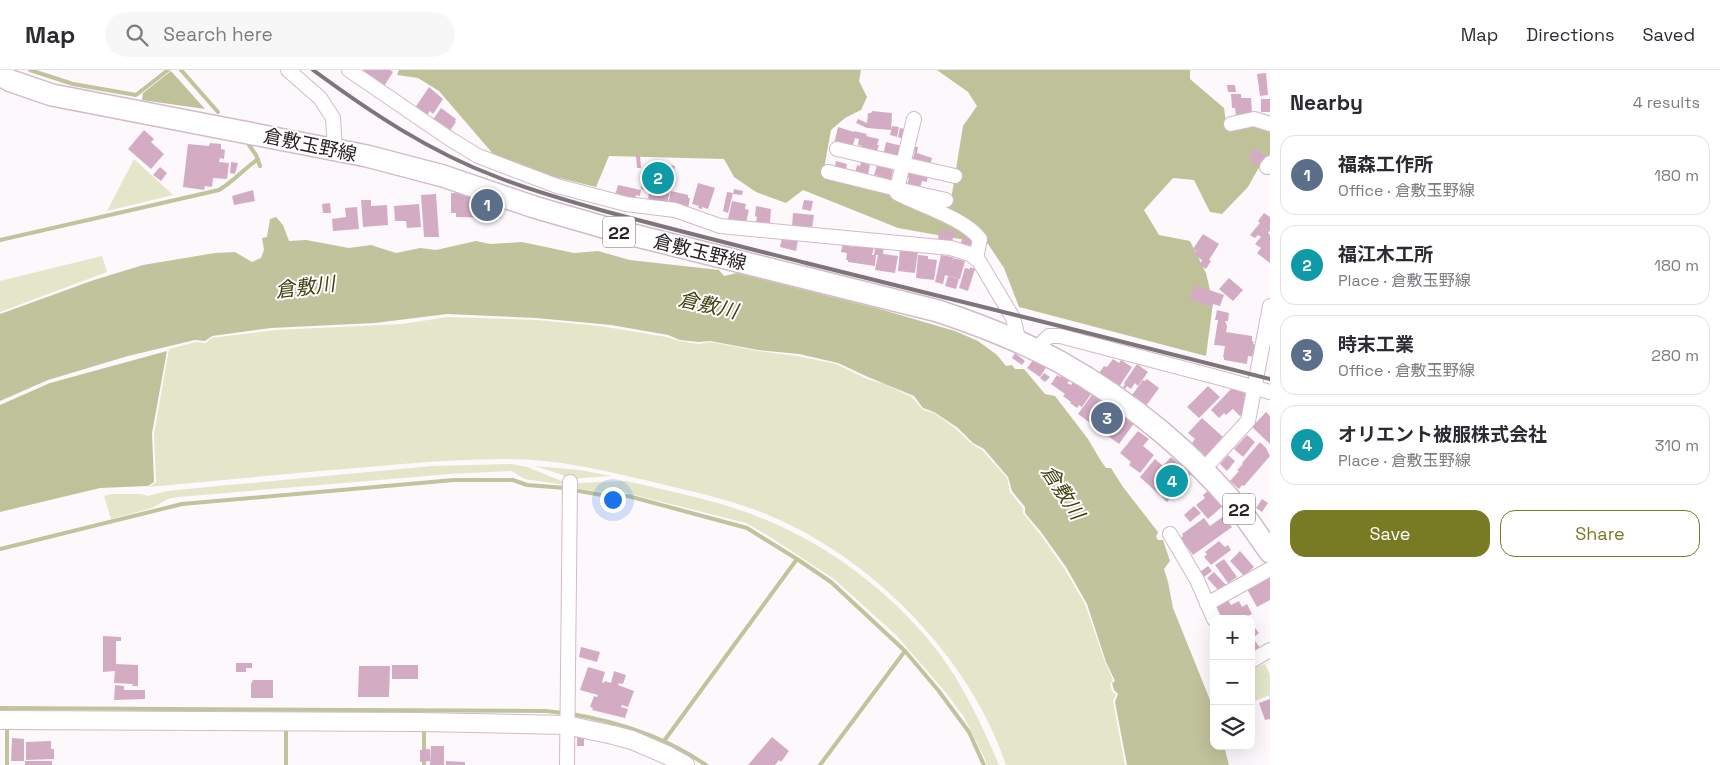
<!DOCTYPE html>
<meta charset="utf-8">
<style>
body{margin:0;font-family:"Space Grotesk","Noto Sans JP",sans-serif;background:#f7f7f7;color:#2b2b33}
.controls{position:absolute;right:15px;bottom:15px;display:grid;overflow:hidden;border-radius:10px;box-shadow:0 5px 20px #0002}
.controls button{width:45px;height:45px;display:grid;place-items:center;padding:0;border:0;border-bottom:1px solid #e1e1e2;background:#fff;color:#2b2b33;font:25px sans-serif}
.you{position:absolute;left:612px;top:429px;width:18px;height:18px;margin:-12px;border:4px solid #fff;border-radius:50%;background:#1a73e8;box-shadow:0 0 0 8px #1a73e833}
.badge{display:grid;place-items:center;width:32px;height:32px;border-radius:50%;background:#787b24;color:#fff;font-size:16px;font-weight:700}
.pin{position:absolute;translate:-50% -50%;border:2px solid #fff;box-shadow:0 1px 5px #0006}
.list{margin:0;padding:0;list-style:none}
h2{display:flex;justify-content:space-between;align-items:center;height:65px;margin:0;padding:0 20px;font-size:21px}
h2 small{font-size:16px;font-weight:400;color:#7c7c81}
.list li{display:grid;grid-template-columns:32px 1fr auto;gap:15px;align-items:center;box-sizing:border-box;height:80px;margin:0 10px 10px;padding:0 10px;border:1px solid #e1e1e2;border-radius:15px}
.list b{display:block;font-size:19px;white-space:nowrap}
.list p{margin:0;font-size:16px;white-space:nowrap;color:#7c7c81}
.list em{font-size:16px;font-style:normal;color:#7c7c81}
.actions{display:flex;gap:10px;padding:15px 20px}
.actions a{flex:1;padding:11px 0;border:1px solid #787b24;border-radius:15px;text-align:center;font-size:18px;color:#787b24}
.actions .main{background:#787b24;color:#fff}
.icon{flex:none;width:28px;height:28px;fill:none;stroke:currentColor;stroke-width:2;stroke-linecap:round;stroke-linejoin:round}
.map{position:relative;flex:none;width:1270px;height:695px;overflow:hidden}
header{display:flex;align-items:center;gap:30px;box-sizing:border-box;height:70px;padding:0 25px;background:#fff;border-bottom:1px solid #e1e1e2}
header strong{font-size:24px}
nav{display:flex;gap:28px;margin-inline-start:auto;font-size:18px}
.search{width:350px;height:45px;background:#f7f7f7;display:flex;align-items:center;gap:12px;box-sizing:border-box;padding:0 18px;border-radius:28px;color:#7c7c81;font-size:19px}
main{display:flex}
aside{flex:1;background:#fff}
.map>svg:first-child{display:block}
</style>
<header>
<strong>Map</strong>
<div class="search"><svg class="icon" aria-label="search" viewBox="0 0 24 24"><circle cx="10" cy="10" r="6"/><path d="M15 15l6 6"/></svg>Search here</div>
<nav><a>Map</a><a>Directions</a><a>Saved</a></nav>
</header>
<main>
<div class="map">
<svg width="1270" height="695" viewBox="0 0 1270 695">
<rect width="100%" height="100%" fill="#fdf8fb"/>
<path fill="#e4e6ca" d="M134,89L173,125L107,141Z
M102,186L107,202L0,242V211Z
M447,247L537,250L600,256L667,267L680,271L699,274L710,272L758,281L797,286L836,294L867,309L884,314L912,327L923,340L934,343L956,359L972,374L982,380L1007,408L1010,422L1023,438V443L1040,464L1064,498L1085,534L1105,592L1113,610L1110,614L1112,621L1116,625L1113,631L1125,695H1006C971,588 871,487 768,445C730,429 689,421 649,411C602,400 557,389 508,389C465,389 423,392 380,396C303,402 226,410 149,417L156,412L154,364L169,279L196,272L206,273L211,268L275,260L402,254Z
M512,394L527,397L562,411L566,415L524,409L512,401L450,404L178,427L168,429L152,438L111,449L104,426L112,424H141L148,426L167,421L218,416L432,396Z
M535,396L580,400L611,406L582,408L572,410L560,404Z
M626,411C668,421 711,429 751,444C822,470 889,519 936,579C963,614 982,655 999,695H987L984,687L964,647L947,624L897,566L834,509L767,465L746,453L627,423L614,424L575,418V414L579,413Z
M1265,594L1270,605V625L1252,632L1251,599Z"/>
<path fill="#bfc299" d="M399,0H861L859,11L867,27L861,40L845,48L831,60L823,104L950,136L963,56L977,36L968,22L937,0H1190V9L1224,38L1227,60L1250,54L1270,62V84L1258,99L1248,117L1222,144L1210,142L1194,110L1173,108L1144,140L1159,165L1190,171L1206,203L1213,233L1206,286L1019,237L1004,198L988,174L898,158L803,120L786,133L756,122L734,107L724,89L609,86L596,117L543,104L494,85L439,21L418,8L397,5Z
M171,1L205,39L142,30L143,23Z
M167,281L152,363L154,412L148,416L100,418L0,442V335L50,313Z"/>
<path fill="#c0c39b" d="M276,147L283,155L289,171L306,170L349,178L371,175L396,183L420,178L436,180L476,171L490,174L522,172L574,183L598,181L630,190L719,200L724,206L737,203L876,238L955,261L978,271L997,285L1006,296L1012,295L1015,299H1024L1045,324L1055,326L1088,369L1101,391L1106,398H1111L1123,417L1158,462L1156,467L1158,470H1163L1170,491L1164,499L1168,512L1173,538L1214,640V676H1224L1229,695H1127L1115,632L1118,624L1114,620L1112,613L1115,611L1106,592L1087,534L1066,497L1041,462L1025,443V437L1012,421L1008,407L984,379L973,373L958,358L934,342L923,338L914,326L868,307L838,293L799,284L758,280L710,271L699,272L680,270L668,265L611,255L536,248L447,244L375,253L271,258L212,266L205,271L195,270L128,286L48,310L0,331V244L94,210L143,195L215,183L235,182L252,192L261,188L264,180L262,168L267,167L270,149Z"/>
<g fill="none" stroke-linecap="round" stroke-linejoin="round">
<path stroke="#c0c39b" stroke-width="4" d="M30,0L73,14L136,25L168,0
M181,0L218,42
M249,75L256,85L260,96
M0,170L219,120C234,111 244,99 258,89
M573,420L614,427L628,426L747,458L797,489L831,512L905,581L938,620L969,662L984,695
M0,479L182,434L454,410H513L527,415L566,418
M0,638L546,641C601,646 660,663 706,695
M424,661V695
M664,671L797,489
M7,695V656
M286,695V660
M820,695L905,581"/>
</g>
<path fill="#d3acc3" d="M356,0H390L393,2L383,18Z
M1266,3L1268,25L1260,26L1257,4Z
M1227,15H1235L1236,22H1228Z
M429,17L443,29L433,44L430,41L426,46L415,38Z
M1231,24H1241V28H1251L1252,43L1236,46L1235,38H1232Z
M1261,29H1270V42H1261Z
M441,38L456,49L455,51L456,52L449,62L432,51Z
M872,41L892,43L891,60L867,58L856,53L858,49L867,53L868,43H871Z
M892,56L899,57L897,67L890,65Z
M838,57L854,62V61L867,64L866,66L879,69L877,75H879L876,84L861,81L862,76L858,75L859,69L855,68L852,78L834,74Z
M900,58L905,59L903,69L898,67Z
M144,60L154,69L151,72L164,84L151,99L128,79Z
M886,72L902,76L898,90L883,86Z
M210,73L221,74V79L225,80L224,89L220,88L219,92L229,93L227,109L213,108L212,117L205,116L204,120L183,117L188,74L209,76Z
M912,76L918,77L917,83L932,88L930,96L912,92L915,81H911Z
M1254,78L1267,87L1261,96L1257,93L1256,96L1251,92L1253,90L1248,87Z
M636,85H640L641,98H637Z
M836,91L847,94L845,104L834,101Z
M231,92L238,93L235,104L230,103Z
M652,92L675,96L667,135L648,131L649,121L641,119L645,95L651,97Z
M861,92L870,95L867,110L854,107L857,95L860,96Z
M877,95L893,100L890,115L877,112L878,106L874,105Z
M160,97L167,103L161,111L153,105Z
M907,100L928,105L927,112L922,111L919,122L906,119L909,108L906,107Z
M698,113L715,118L708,139L702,137V139L698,138L699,136L692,134Z
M618,115L641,120L640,126L636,125L635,130L615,125Z
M456,119L470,124L471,137H473V125L487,129V133L501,134V148L456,147V143H451V123H456Z
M734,119L743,121L742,125L733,124Z
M253,120L255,131L234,135L232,126Z
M671,121L688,125V128H690L688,139L668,134Z
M727,122L733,123L728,143L723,141Z
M436,124L439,167H424L421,125Z
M361,130H371V136L387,135L388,155L363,157Z
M804,130L813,131L811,141L802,139Z
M732,131L746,134L745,139L749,140L746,153L728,149Z
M330,133L331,143H323L322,134Z
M419,134L421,157L407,158L406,151H395L394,136Z
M756,136L771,139L770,153L756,152L757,147L755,146Z
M357,137L359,159L333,161L332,149L346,147L345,138Z
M793,143L814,145L812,158L792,156Z
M1264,143L1270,147V160L1268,163L1270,165V193L1257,183L1261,178L1255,174L1261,167L1258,165L1255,168L1250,165L1260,153L1258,151Z
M939,160L956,161L955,168H953L952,172L938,170Z
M1203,164L1219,174L1209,190L1211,191L1206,199L1200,195L1202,190L1194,185L1196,181L1193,179Z
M963,167L972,170L970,177L960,175Z
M782,168L798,170L796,181L780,177Z
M843,174L852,177L857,176V174L874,177L872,185H874L875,177L884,178L883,184L898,186L895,203L875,200L878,185H876L875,196L848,192V190H846L847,183L841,182Z
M900,179L918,181L915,203L898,201Z
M918,185L928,186V189L937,190L934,210L916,208Z
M941,185L953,187L951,194L953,188L965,191L960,209L945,205L943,214L935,212Z
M970,197L975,199L968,221L959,218L965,198L970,199Z
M948,206L959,209L956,219L945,216Z
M1229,208L1243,220L1233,231L1219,219Z
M1195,215L1224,225L1220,236L1213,234L1212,237L1190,229Z
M1217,240L1229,243L1228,251H1225L1227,256L1226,262L1252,266V271L1254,272L1253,274L1258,275L1256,287L1248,286L1247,294L1224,290V287H1223L1225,276L1214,275L1218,250H1215Z
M1015,283L1025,291L1022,295L1012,288Z
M1034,289L1047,296L1040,307L1027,298Z
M1113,289L1119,293L1121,290L1132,297L1119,317L1099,303L1104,296L1107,297Z
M1137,294L1148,302L1138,316L1135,313L1131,319L1127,316L1125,319L1123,317L1125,314L1124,313Z
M1044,303L1050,307L1045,312L1040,308Z
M1062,304L1070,310L1067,313L1071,315L1074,311L1091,324L1082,337L1079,335L1077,338L1070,333L1071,332L1063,326L1065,324L1051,314L1057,305L1060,307Z
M1147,309L1159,318L1146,336L1132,325L1143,310L1145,311Z
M1208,316L1220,327L1199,348L1187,337Z
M1233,317L1240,319L1246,325L1244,327L1248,331L1246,339L1240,346L1233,339L1226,345L1224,343L1219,348L1211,340Z
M1094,322L1135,352L1119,374L1078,344Z
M1266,342L1270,346V374L1252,357Z
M1202,348L1223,367L1206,387L1192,373L1195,369L1188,363Z
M1138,361L1149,369L1143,376L1154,385L1140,403L1129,395L1131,392L1120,383Z
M1247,365L1255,372L1243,387L1234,379Z
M1260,372L1266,378L1270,386L1244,416L1242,415L1239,419L1230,411L1239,401L1237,400L1243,394L1242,393Z
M1228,385L1235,391L1227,401L1220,394Z
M1171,387L1191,404L1167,432L1140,407L1155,389L1163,396Z
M1208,421L1211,425L1214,423L1224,435L1208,449L1196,435L1205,428L1203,425Z
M1262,429L1268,433L1262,442L1256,438Z
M1194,436L1201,443L1190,452L1184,445Z
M1228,443L1231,449L1227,451L1232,457L1193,485L1180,468L1183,466L1182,464L1204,448L1210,456Z
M1219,471L1225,477L1228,475L1231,480L1211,495L1204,487L1207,484L1205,482Z
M1240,481L1254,497L1244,506L1230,491Z
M1224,489L1237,507L1228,513L1215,495Z
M1208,496L1212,501L1204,507L1200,502Z
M1214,502L1226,515L1219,521L1207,508Z
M1270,507V530L1257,537L1247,519Z
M1228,530L1231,535L1239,531L1242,537L1247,534L1252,544L1242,549H1222L1215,536Z
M1251,553L1259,563L1253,568L1260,578L1251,584Z
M103,566L121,567V571H116V594L138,595V616H132L133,614L114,613L115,601L103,602Z
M581,577L600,582L597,592L579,587Z
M236,593H252V598H246V602H236Z
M392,595H418V609H392Z
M359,596H390L389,627H358Z
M588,597L605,602L602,612L604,613L605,611L611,613L614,601L626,605L623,614L619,613L618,615L634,621L628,637L622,635L621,637L628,639L625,648L592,640L593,638L590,637L594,626L597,627L598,625L580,620Z
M253,610H273V628H251V614Z
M115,615L124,616V620H145V629L114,630Z
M1270,629V649L1265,650L1259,633Z
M577,667H584V676H577Z
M772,667L789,681L781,692L779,690L775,695H748Z
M12,668L24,669V691H11Z
M51,671V679H54V689L26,690V672Z
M431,676H444V695H430Z
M430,679V691L420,692V680Z
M25,691H52V695H25Z
M446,691L465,692V695H446Z"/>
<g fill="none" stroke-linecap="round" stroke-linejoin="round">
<g stroke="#d2bac8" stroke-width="16">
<path id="minor" d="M288,0L320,28L333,48L335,79
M349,0L450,69L478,86L557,116L626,134L675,140L720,156L951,178L970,184L979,191L1013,248L1019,272
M914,49L897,119L946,130
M1231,54L1254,49L1270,54
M837,79L955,106
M1267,97L1270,93
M828,102L897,119V123C921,136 964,148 980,169L976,189
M1035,280L1049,266H1060L1224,309L1270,322
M1203,400L1248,351L1270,236
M1170,464L1197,510L1214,549
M1207,534L1270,499
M1251,591L1270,580
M567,695L570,412"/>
</g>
<g stroke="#d2bac8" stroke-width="20">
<path id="tertiary" d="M0,650L419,652L566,655L613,665L632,670L667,685L685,695"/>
</g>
<g stroke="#d2bac8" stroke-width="24">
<path id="primary" d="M0,5L11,11L52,25L367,86L443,106L534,137L617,161L938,241C980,255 1021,271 1060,292C1130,331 1196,385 1246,448C1254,459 1262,471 1270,482"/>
</g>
<use href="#minor" stroke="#fff" stroke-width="14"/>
<use href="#tertiary" stroke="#fff" stroke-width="18"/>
<use href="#primary" stroke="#fff" stroke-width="21"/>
<path stroke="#7d757a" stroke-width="4" d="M313,0C370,42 430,82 497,107C532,121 568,131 604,141C671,159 739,176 806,193C960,232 1116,269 1270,309"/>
</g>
<g text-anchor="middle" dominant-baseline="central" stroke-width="4" stroke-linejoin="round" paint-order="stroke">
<g fill="#fff" stroke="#6b6468" stroke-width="1">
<rect x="603" y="146.5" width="32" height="31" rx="4"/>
<rect x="1223" y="423.5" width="32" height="31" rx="4"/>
</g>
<g font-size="18" font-weight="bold" fill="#2c2228">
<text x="619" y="162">22</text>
<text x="1239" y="439">22</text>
</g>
<g font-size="19" fill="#2c2228" stroke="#fff">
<text transform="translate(310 75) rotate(12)">倉敷玉野線</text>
<text transform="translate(700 182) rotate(14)">倉敷玉野線</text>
</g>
<g font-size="20" font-style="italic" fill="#414212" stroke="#fff">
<text transform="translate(305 217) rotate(-7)">倉敷川</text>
<text transform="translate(708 235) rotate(13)">倉敷川</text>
<text transform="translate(1063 422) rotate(57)">倉敷川</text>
</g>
</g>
</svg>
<div class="controls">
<button>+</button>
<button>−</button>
<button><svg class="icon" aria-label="layers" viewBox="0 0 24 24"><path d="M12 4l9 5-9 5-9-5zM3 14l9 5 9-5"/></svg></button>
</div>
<div class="you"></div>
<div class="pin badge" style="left:487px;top:135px;background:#5c6f8a">1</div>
<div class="pin badge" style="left:658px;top:108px;background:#0f9aa8">2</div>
<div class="pin badge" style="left:1107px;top:348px;background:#5c6f8a">3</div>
<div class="pin badge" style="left:1172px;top:411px;background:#0f9aa8">4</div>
</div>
<aside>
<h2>Nearby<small>4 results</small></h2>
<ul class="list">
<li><span class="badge" style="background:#5c6f8a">1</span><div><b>福森工作所</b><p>Office · 倉敷玉野線</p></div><em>180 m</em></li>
<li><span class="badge" style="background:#0f9aa8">2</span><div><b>福江木工所</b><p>Place · 倉敷玉野線</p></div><em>180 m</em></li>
<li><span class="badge" style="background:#5c6f8a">3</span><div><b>時末工業</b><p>Office · 倉敷玉野線</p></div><em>280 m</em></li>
<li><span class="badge" style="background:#0f9aa8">4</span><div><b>オリエント被服株式会社</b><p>Place · 倉敷玉野線</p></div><em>310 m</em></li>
</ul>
<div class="actions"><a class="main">Save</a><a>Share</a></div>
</aside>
</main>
